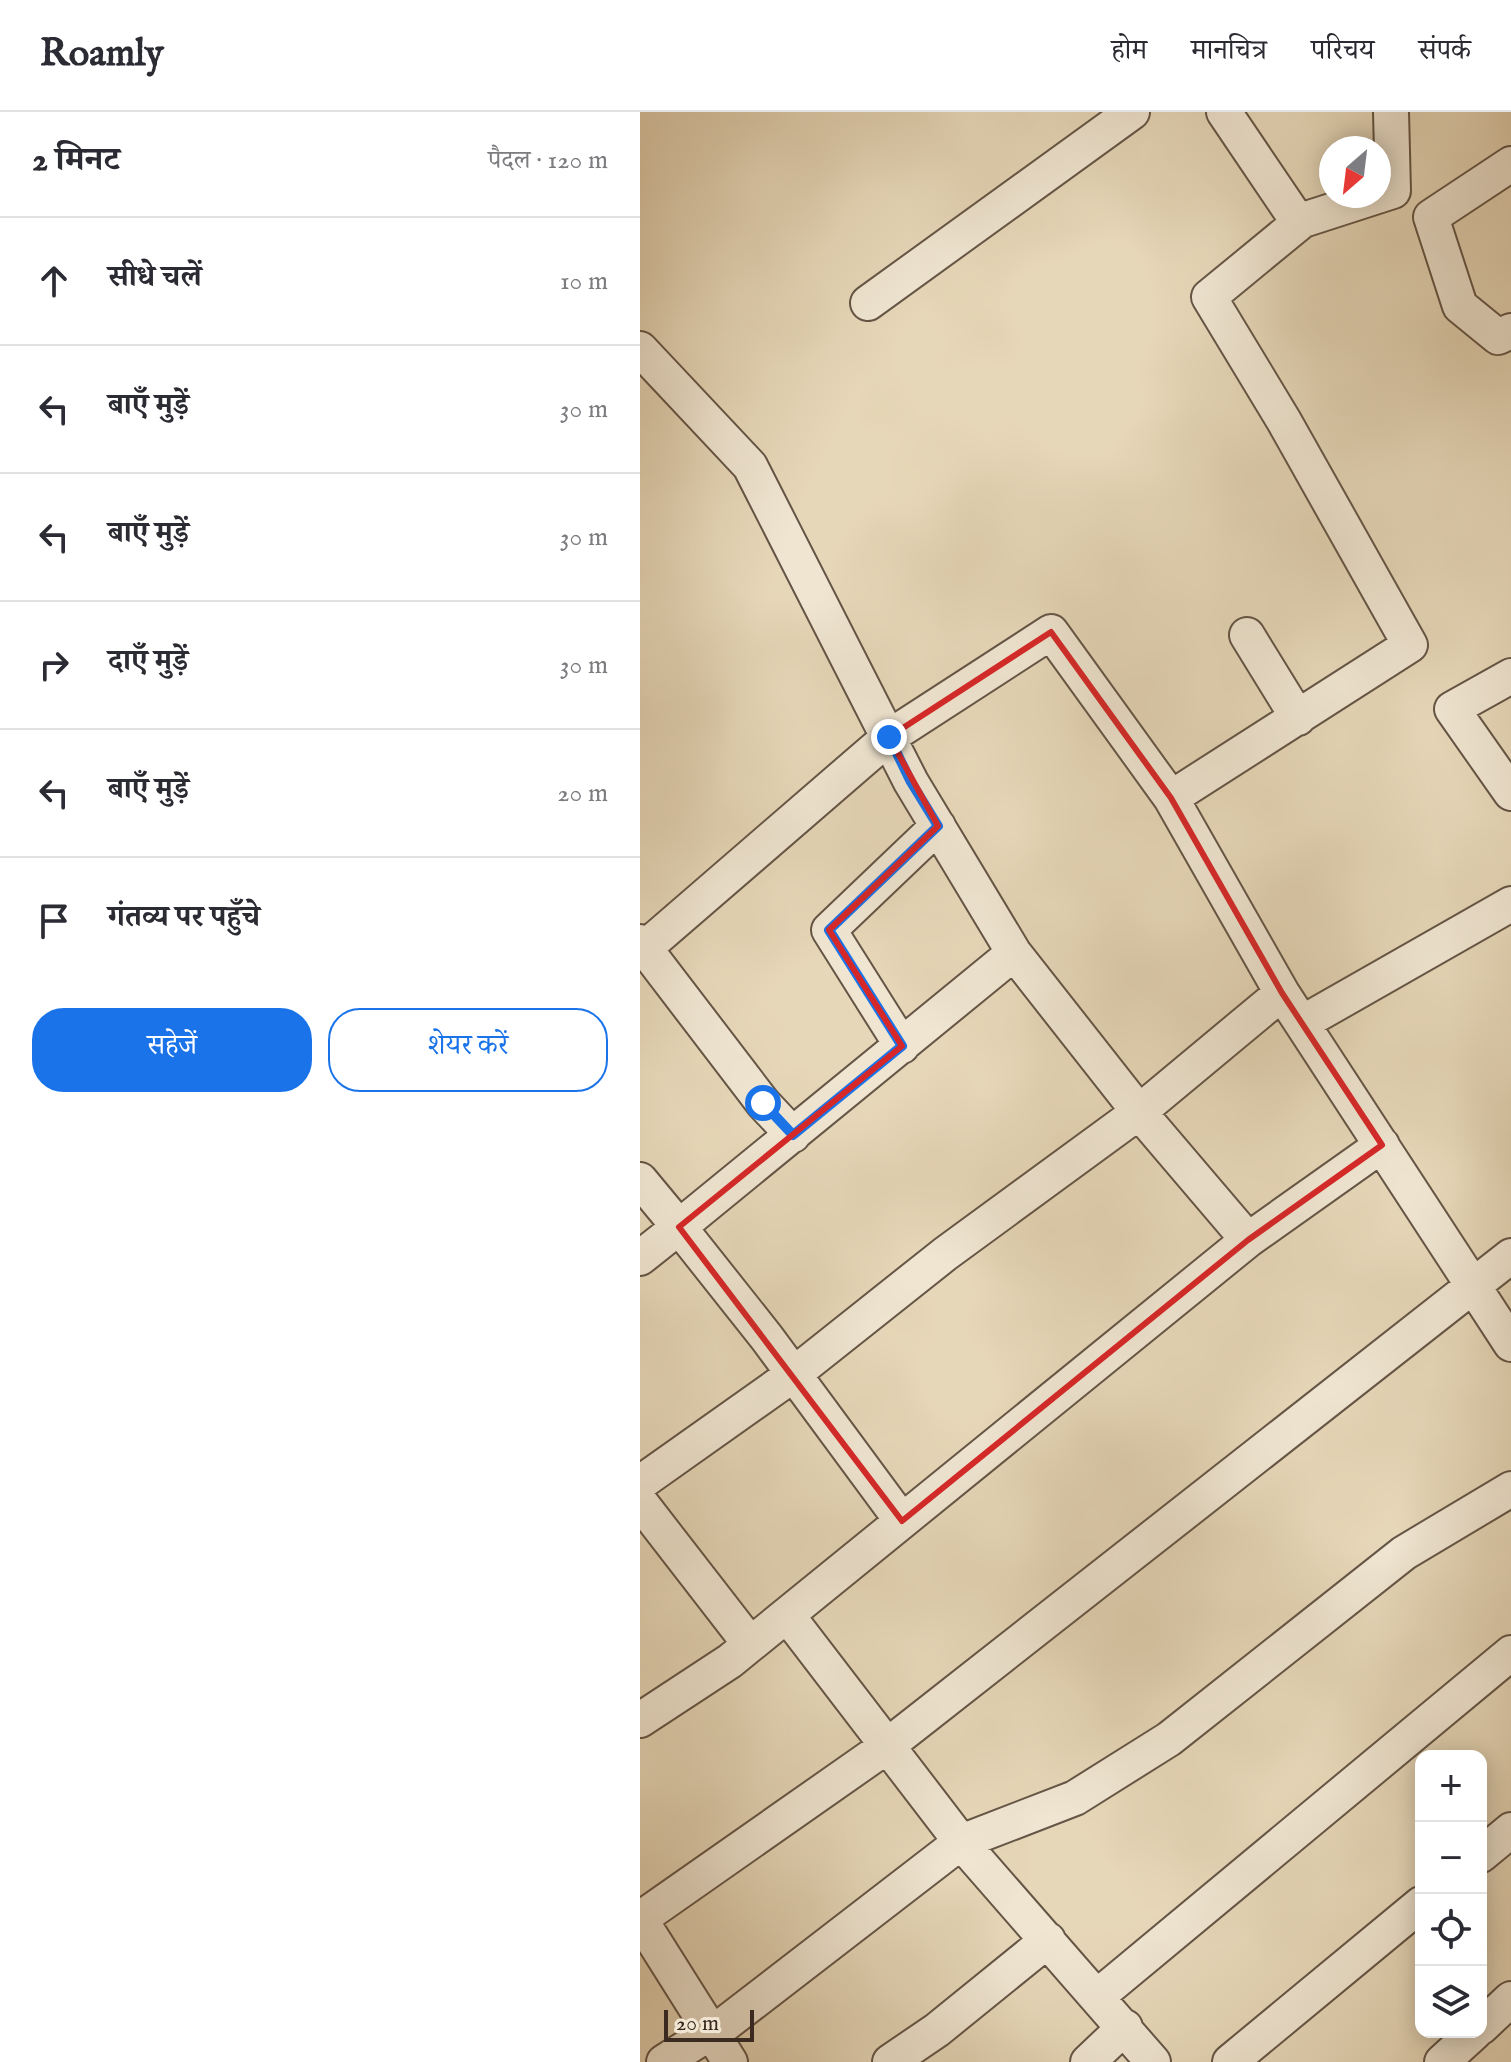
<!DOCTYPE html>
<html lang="hi">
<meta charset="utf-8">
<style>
body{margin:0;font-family:"IM FELL English","Noto Serif Devanagari",serif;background:#f2f2f3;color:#2b2b33}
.controls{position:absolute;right:24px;bottom:24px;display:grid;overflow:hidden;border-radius:16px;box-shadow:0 4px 20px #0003}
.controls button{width:72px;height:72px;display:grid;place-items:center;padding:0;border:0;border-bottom:2px solid #e1e1e2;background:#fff;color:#2b2b33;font:40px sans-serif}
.compass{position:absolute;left:679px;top:24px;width:72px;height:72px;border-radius:50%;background:#fff;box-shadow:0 4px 20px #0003;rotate:208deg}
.scale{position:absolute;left:24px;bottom:20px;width:90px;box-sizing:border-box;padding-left:8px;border:4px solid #3a2a20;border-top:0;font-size:22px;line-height:28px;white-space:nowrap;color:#3a2a20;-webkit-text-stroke:6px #efe5d1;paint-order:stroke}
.stop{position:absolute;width:24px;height:24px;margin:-18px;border:6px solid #1a73e8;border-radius:50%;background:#fff}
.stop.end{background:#1a73e8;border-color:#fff;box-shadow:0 2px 8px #0008}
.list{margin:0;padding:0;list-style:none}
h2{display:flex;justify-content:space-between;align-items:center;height:104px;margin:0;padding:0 32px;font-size:34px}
h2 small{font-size:26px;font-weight:400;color:#7c7c81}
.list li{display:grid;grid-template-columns:52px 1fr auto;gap:24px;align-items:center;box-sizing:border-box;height:128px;padding:0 32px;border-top:2px solid #e1e1e2}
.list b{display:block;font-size:30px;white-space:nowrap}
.list em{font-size:26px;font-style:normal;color:#7c7c81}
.actions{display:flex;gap:16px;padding:24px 32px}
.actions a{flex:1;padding:18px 0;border:2px solid #1a73e8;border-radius:32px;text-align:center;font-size:28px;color:#1a73e8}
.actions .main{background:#1a73e8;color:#fff}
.icon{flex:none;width:44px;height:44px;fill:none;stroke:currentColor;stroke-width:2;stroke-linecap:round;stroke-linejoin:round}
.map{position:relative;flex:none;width:871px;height:1950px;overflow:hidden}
header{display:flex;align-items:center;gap:48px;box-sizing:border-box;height:112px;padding:0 40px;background:#fff;border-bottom:2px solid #e1e1e2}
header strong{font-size:38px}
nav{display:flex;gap:44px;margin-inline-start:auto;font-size:28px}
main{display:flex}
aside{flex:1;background:#fff}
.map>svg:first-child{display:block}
</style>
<header>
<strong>Roamly</strong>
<nav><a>होम</a><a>मानचित्र</a><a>परिचय</a><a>संपर्क</a></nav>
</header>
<main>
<aside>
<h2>2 मिनट<small>पैदल · 120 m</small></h2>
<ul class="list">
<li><svg class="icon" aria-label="ahead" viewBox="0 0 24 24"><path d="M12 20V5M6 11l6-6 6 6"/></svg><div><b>सीधे चलें</b></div><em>10 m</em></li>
<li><svg class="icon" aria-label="left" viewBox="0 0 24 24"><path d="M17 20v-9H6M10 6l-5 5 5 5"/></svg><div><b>बाएँ मुड़ें</b></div><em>30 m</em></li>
<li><svg class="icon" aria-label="left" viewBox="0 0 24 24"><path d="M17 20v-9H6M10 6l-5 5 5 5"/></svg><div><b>बाएँ मुड़ें</b></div><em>30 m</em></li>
<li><svg class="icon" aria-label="right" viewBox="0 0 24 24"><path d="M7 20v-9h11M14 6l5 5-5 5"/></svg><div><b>दाएँ मुड़ें</b></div><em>30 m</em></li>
<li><svg class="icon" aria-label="left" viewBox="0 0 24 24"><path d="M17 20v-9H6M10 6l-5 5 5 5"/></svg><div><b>बाएँ मुड़ें</b></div><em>20 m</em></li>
<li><svg class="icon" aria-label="arrive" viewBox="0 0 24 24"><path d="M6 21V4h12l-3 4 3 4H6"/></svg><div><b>गंतव्य पर पहुँचे</b></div></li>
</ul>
<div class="actions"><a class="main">सहेजें</a><a>शेयर करें</a></div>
</aside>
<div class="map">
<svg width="871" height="1950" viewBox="0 0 871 1950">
<rect width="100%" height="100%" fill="#e6d7b8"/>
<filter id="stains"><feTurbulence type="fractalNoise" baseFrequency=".0025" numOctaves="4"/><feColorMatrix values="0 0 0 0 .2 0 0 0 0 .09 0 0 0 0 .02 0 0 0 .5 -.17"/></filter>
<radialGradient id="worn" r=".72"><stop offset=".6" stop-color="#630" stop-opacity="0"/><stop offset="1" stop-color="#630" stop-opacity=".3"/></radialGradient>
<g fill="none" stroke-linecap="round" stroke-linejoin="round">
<g stroke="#655546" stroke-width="38">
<path id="street" d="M871,52L791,105L820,194L858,225L871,219
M657,110L753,79L751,0
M228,191L492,0
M0,237L110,354L271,670L374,841L499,1000L642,881L871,1232
M607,523L658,606
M871,564L812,597L871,681
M531,686L770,533L644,309L569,185L659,111L584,0
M0,830L123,991L153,1023
M5,836L249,625L411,520L531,686L642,881
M662,911L871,792
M262,934L189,818L298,714
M0,1068L39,1115L0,1146
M0,1371L154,1262L305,1142L499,1000L608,1128L742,1033
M0,1390L110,1532
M262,1409L127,1226L39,1115L374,841
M147,1503L321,1730L513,1950
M0,1608L90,1549L608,1128
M841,1743L871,1718
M0,1807L247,1634L871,1144
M0,1807L90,1950
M458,1884L871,1541
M841,1915L871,1887
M24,1950L71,1920L72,1922L321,1730L435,1686L529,1627L764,1441L871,1377
M250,1950L297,1918L408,1828
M448,1950L485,1915
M590,1950L781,1792
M802,1950L835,1920"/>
</g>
<use href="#street" stroke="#efe5d1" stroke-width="34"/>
</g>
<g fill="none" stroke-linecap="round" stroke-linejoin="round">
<path stroke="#1a73e8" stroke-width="10" d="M123,991L153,1023L262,934L189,818L298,714L271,670L249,625"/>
</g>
<path fill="none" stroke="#d62828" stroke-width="6" stroke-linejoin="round" d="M411,520L531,686L642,881L742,1033L608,1128L262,1409L39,1115L262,934L189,818L298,714L249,625Z"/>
<rect width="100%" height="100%" filter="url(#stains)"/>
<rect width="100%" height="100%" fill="url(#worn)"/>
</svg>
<div class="controls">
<button>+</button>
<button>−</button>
<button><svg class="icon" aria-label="locate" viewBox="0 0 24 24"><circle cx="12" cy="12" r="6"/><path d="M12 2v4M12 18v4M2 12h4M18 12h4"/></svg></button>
<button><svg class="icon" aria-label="layers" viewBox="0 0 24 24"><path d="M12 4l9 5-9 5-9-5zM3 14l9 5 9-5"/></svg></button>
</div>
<svg class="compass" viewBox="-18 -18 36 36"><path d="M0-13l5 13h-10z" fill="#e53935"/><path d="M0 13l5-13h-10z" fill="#7c7c81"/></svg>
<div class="scale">20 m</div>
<div class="stop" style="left:123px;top:991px"></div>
<div class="stop end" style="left:249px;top:625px"></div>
</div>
</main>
